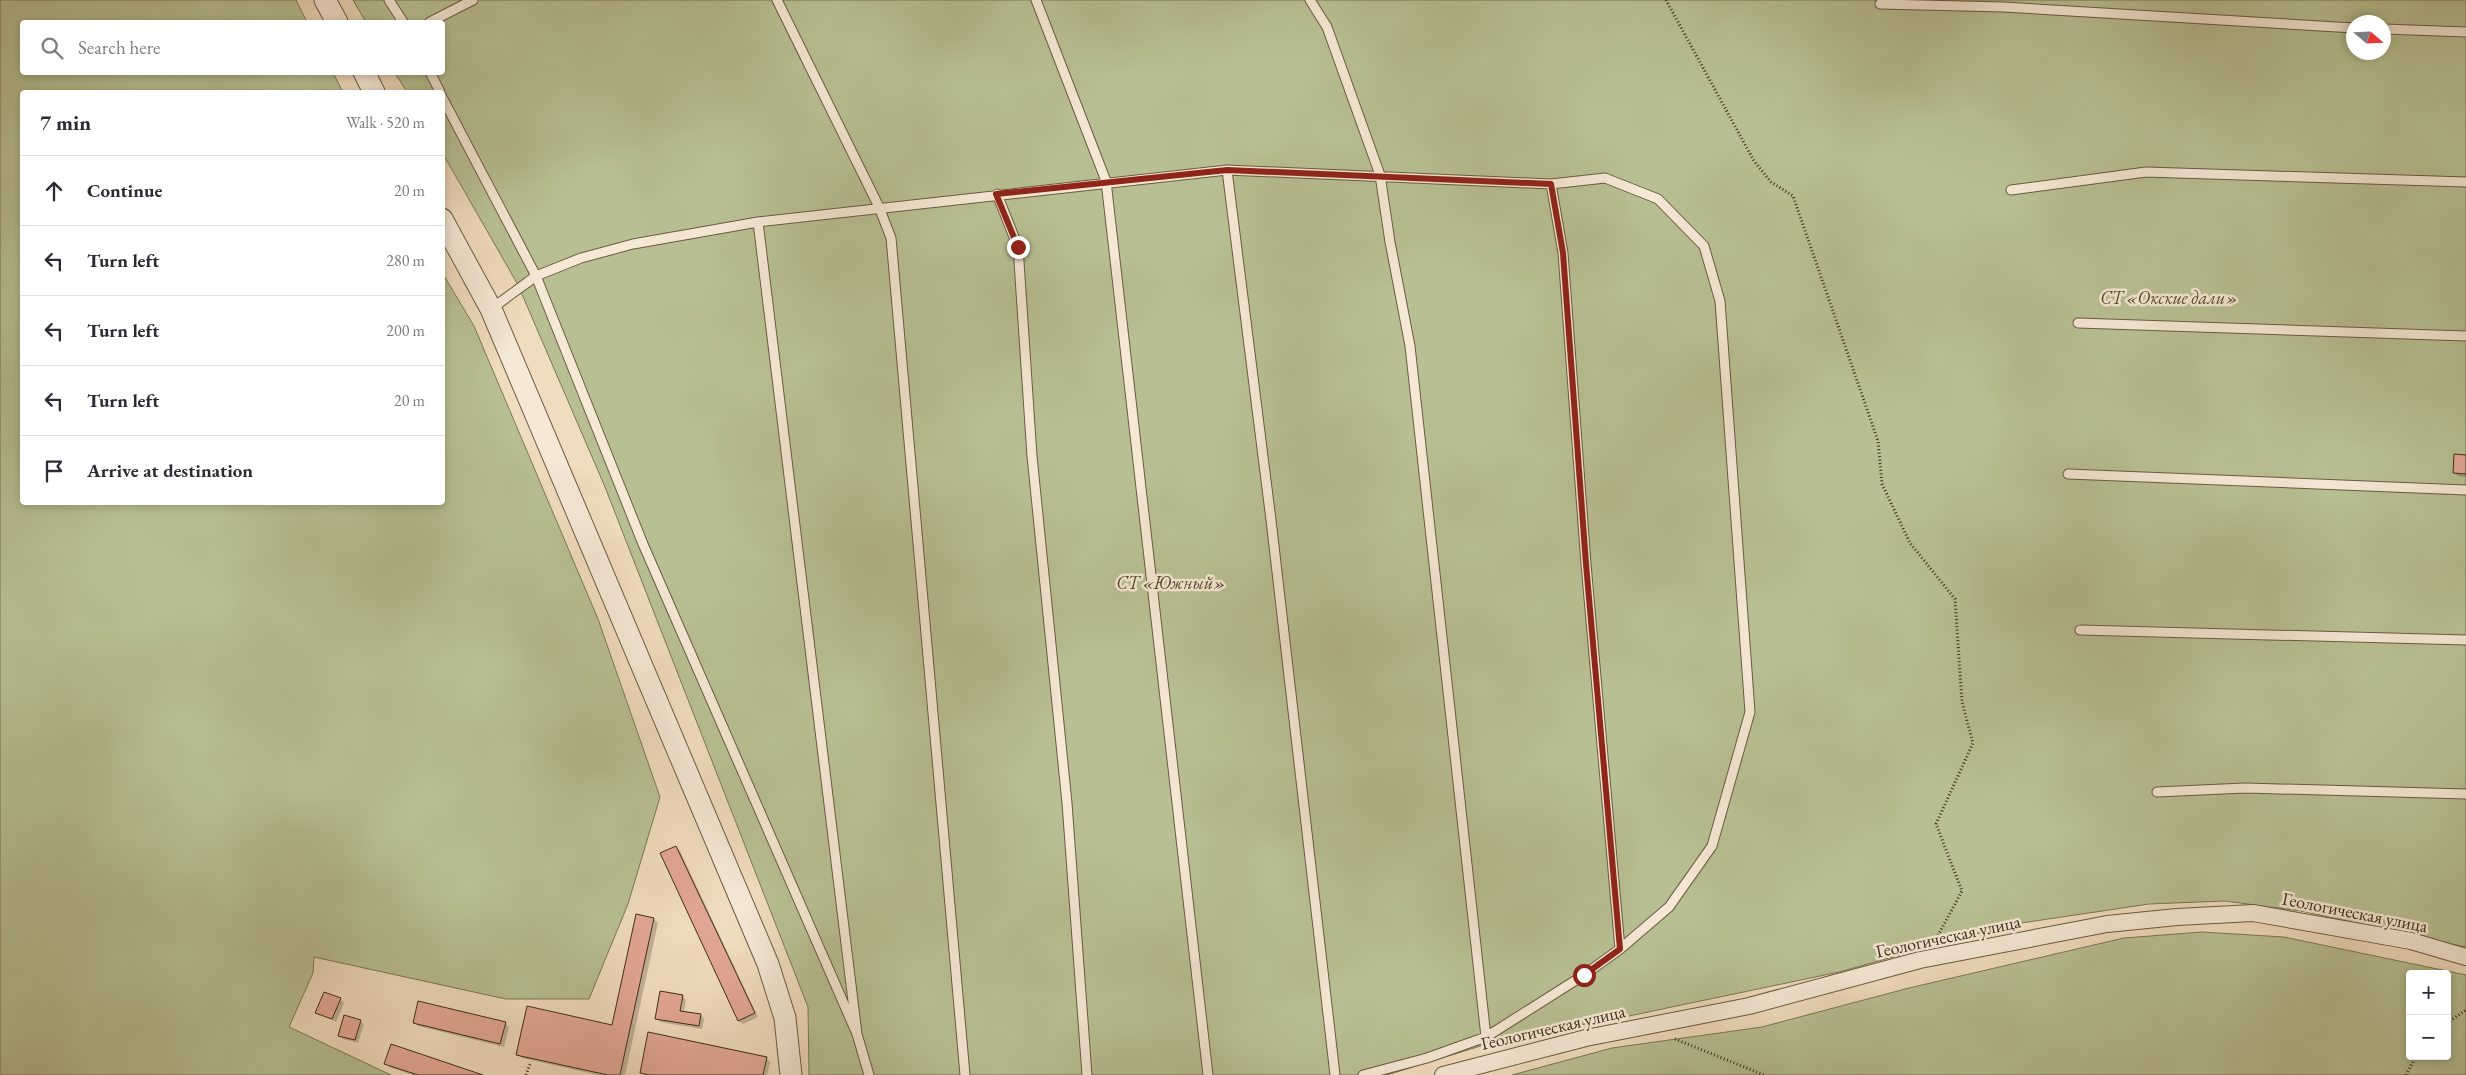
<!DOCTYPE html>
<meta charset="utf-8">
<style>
body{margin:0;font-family:"EB Garamond",serif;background:#f2f2f3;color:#2b2b33}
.controls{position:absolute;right:15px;bottom:15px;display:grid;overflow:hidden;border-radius:5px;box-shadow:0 2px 8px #0003}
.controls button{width:45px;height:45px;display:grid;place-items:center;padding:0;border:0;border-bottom:1px solid #e1e1e2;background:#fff;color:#2b2b33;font:25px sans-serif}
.compass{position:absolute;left:2346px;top:15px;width:45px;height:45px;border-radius:50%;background:#fff;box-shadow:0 2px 8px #0003;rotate:109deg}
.stop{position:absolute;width:15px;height:15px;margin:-11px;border:4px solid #8f2418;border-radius:50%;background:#fff}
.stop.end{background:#8f2418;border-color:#fff;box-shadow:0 1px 5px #0008}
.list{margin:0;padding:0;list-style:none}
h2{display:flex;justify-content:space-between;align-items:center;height:65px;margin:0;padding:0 20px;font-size:21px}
h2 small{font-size:16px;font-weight:400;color:#7c7c81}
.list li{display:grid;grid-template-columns:32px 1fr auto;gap:15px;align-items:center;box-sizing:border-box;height:70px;padding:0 20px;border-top:1px solid #e1e1e2}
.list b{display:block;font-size:19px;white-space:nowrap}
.list em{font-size:16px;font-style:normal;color:#7c7c81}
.icon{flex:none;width:28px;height:28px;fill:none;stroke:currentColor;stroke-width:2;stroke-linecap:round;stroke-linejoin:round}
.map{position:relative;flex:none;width:2466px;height:1075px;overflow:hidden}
.search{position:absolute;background:#fff;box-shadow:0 2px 8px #0003;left:20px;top:20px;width:425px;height:55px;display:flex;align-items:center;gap:12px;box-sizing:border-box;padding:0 18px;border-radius:5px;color:#7c7c81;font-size:19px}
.panel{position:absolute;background:#fff;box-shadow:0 2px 8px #0003;left:20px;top:90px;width:425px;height:415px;border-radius:5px}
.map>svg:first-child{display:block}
</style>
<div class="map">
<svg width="2466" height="1075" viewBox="0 0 2466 1075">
<rect width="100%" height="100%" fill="#f0dcbe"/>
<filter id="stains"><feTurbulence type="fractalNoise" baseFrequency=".004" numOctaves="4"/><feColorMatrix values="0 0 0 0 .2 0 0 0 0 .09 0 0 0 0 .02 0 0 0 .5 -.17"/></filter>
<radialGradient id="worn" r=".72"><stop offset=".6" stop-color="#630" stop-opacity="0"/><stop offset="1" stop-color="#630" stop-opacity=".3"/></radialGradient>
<path fill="#b8c093" stroke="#7c7756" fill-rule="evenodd" d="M0,0H296L307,22H22V72L333,73L343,92H22V502H442L443,274L474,326L598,619L660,797L628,904L589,999H506L314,957L313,973L289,1027L391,1075H0Z
M353,0H2466V947L2301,911L2225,901L2149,904L2008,925L1839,972L1629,1016L1503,1039L1387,1075H809L808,1007L605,487L518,285L443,154L442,92H407L395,73L442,72V22H366ZM2354,22H2384V52H2354Z
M2202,932L2284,937L2466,975V1075H1512L1612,1048L1762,1027L1909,988L2124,938ZM2410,974H2447V1056H2410Z"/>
<path fill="#0003" d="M2466,456V477L2458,476L2455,473Z
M676,847L680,851L758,1017L743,1024L739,1021L661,854Z
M637,916L654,919L658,923L625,1075H598L522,1058L518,1055L613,1026Z
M682,996L686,1000L684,1012L701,1015L704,1019L702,1029L660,1022L656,1018Z
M340,999L344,1003L336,1022L317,1012Z
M360,1021L364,1024L358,1043L343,1039L339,1035Z
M414,1023H505L509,1027L504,1047L418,1026Z
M766,1058L770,1062L767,1075H644L641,1072Z
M386,1063L479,1075H413L389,1067Z"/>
<path fill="#e3a795" stroke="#3f2e18" d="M2454,454L2466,455V474L2453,473Z
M676,846L755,1013L738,1021L660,853Z
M636,914L654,918L620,1075H608L516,1055L527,1006L612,1025Z
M660,991L683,995L680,1011L701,1014L699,1026L655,1019Z
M324,992L341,998L332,1019L315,1013Z
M418,1001L506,1022L500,1044L413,1023Z
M344,1015L361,1020L355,1040L338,1036Z
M648,1032L767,1057L763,1075H650L640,1073Z
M391,1044L483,1075H418L384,1064Z"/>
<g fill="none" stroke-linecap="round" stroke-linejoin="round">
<g stroke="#6b5a42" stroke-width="11">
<path id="service" d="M389,0L403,22
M777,0L879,207L891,238L965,1075
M1036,0L1106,181L1208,1075
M1310,0L1327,27L1380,175L1390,242L1410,346L1486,1037
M1880,4L2003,7L2354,28
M430,22L473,0
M2384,29L2466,32
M430,72L440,92
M442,97L536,276L581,258L633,244L758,222L1227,170L1551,184L1605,178L1658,199L1704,246L1720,301L1750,712L1712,846L1669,907L1620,949L1584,975L1486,1037L1427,1058L1363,1075
M1227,170L1271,520L1335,1075
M1551,184L1563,253L1586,564L1620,949
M2011,190L2146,172L2466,182
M997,194L1018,247L1032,456L1067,803L1087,1075
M758,222L857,1034L869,1075
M491,309L536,276L643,544L857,1034
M2078,323L2466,336
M2068,474L2466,490
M2080,630L2466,640
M2157,792L2245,788L2466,794"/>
</g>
<g stroke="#6b5a42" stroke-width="18">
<path id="minor" d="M1443,1075L1586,1038L1749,1006L1920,960L2107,924L2177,917L2253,913L2411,941L2466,957"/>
</g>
<g stroke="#6b5a42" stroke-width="23">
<path id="tertiary" d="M325,0L337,22
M364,72L374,92
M442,219L491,309L768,964L785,1018L791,1075"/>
</g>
<path stroke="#3f2e18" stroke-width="3" stroke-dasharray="1 2.5" stroke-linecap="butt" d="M1666,0L1754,161L1771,182L1793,196L1878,441L1882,484L1910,543L1955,599L1962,702L1973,743L1936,824L1962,891L1936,939
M2447,1023L2466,1010
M1675,1039L1764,1075
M526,1075L530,1064
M2406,1075L2416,1056"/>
<use href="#service" stroke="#f5e8d5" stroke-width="9"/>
<use href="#minor" stroke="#f5e8d5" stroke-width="16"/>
<use href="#tertiary" stroke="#f5e8d5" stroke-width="21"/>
</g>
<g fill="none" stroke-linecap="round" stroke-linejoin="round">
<path stroke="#8f2418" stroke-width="6" d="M1018,247L996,194L1227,170L1551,184L1563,253L1586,564L1620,949L1584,975"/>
</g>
<g text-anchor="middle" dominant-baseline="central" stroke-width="5" stroke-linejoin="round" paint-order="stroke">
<g font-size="18" font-style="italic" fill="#574b31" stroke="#f5e8d5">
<text x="2169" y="297">СТ «Окские дали»</text>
<text x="1171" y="582">СТ «Южный»</text>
</g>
<g font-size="18" fill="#3f2e18" stroke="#f5e8d5">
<text transform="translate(2355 912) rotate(11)">Геологическая улица</text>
<text transform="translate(1948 936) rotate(-12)">Геологическая улица</text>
<text transform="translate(1553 1027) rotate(-13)">Геологическая улица</text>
</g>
</g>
<rect width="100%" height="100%" filter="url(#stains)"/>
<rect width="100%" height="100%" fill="url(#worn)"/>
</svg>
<div class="controls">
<button>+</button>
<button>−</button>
</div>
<svg class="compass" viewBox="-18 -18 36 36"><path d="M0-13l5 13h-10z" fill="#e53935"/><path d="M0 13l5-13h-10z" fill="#7c7c81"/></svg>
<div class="stop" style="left:1584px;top:975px"></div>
<div class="stop end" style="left:1018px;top:247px"></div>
<div class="search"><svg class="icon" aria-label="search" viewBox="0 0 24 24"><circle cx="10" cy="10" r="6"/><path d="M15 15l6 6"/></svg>Search here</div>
<section class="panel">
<h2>7 min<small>Walk · 520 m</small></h2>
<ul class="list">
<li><svg class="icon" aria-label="ahead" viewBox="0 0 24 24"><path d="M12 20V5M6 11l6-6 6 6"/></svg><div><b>Continue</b></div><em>20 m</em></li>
<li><svg class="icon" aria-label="left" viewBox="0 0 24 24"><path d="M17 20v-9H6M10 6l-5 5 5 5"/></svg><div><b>Turn left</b></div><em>280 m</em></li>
<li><svg class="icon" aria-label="left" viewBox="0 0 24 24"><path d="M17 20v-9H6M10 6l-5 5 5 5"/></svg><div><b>Turn left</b></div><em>200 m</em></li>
<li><svg class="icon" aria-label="left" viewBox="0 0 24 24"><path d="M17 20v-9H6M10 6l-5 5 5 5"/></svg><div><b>Turn left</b></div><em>20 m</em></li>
<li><svg class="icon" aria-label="arrive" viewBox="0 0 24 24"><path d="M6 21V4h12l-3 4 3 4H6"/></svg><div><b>Arrive at destination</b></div></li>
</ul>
</section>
</div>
